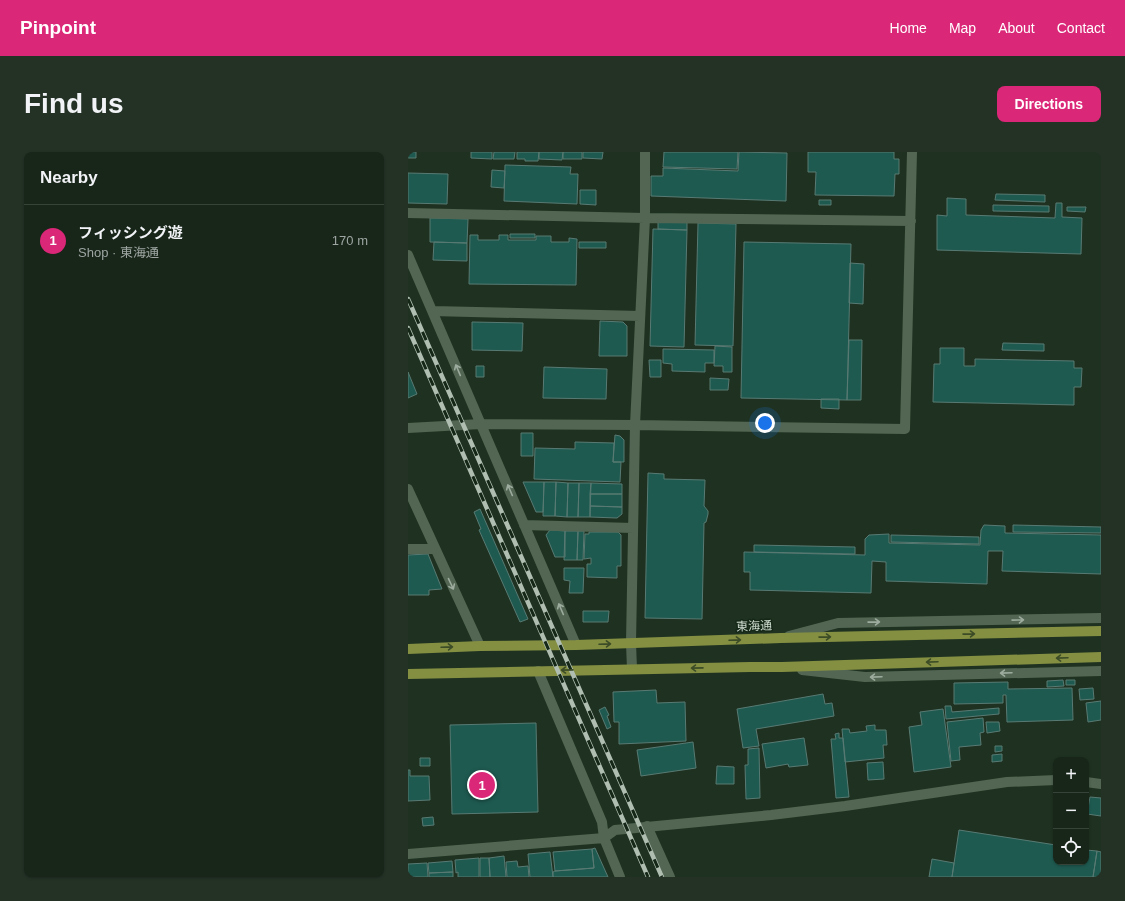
<!DOCTYPE html>
<meta charset="utf-8">
<style>
body{margin:0;font-family:Arial,"Noto Sans JP",sans-serif;background:#243226;color:#f1f3f6}
.controls{position:absolute;right:12px;bottom:12px;display:grid;overflow:hidden;border-radius:8px;box-shadow:0 1px 3px #0004}
.controls button{width:36px;height:36px;display:grid;place-items:center;padding:0;border:0;border-bottom:1px solid #364338;background:#172619;color:#f1f3f6;font:20px sans-serif}
.you{position:absolute;left:357px;top:271px;width:14px;height:14px;margin:-10px;border:3px solid #fff;border-radius:50%;background:#1a73e8;box-shadow:0 0 0 6px #1a73e833}
.badge{display:grid;place-items:center;width:26px;height:26px;border-radius:50%;background:#db2777;color:#fff;font-size:13px;font-weight:700}
.pin{position:absolute;translate:-50% -50%;border:2px solid #fff;box-shadow:0 1px 4px #0006}
.list{margin:0;padding:0;list-style:none}
h2{display:flex;justify-content:space-between;align-items:center;height:52px;margin:0;padding:0 16px;font-size:17px}
h2 small{font-size:13px;font-weight:400;color:#9ea5a2}
.list li{display:grid;grid-template-columns:26px 1fr auto;gap:12px;align-items:center;box-sizing:border-box;height:72px;padding:0 16px;border-top:1px solid #364338}
.list b{display:block;font-size:15px;white-space:nowrap}
.list p{margin:0;font-size:13px;white-space:nowrap;color:#9ea5a2}
.list em{font-size:13px;font-style:normal;color:#9ea5a2}
.icon{flex:none;width:22px;height:22px;fill:none;stroke:currentColor;stroke-width:2;stroke-linecap:round;stroke-linejoin:round}
.map{position:relative;flex:none;width:693px;height:725px;overflow:hidden;border-radius:8px}
header{display:flex;align-items:center;gap:24px;box-sizing:border-box;height:56px;padding:0 20px;background:#db2777;color:#fff}
header strong{font-size:19px}
nav{display:flex;gap:22px;margin-inline-start:auto;font-size:14px}
.intro{display:flex;align-items:center;justify-content:space-between;box-sizing:border-box;height:96px;padding:0 24px}
h1{margin:0;font-size:28px}
.button{padding:10px 18px;border-radius:8px;background:#db2777;color:#fff;font-size:14px;font-weight:700}
main{display:flex;gap:24px;padding:0 24px}
aside{flex:1;background:#172619;border-radius:8px;box-shadow:0 1px 3px #0004}
.map>svg:first-child{display:block}
</style>
<header>
<strong>Pinpoint</strong>
<nav><a>Home</a><a>Map</a><a>About</a><a>Contact</a></nav>
</header>
<div class="intro"><h1>Find us</h1><a class="button">Directions</a></div>
<main>
<aside>
<h2>Nearby<small></small></h2>
<ul class="list">
<li><span class="badge">1</span><div><b>フィッシング遊</b><p>Shop · 東海通</p></div><em>170 m</em></li>
</ul>
</aside>
<div class="map">
<svg width="693" height="725" viewBox="0 0 693 725">
<rect width="100%" height="100%" fill="#1f3221"/>
<path fill="#1e5a50" stroke="#587a73" d="M0,0H8V6H0Z
M63,0H84V7L63,6Z
M86,0H107L106,7H85Z
M109,0H131L130,9H117V7H109Z
M131,0H155L154,8L131,7Z
M155,0H174V7H155Z
M175,0H195L194,7L175,6Z
M256,0H330L329,17L255,15Z
M331,0L379,1L378,49L243,44V24H255V16L330,19Z
M400,0H486V7H491V22H487L486,44L407,43L408,20H400Z
M97,13L163,15L162,22H170L169,52L96,49Z
M84,18L97,19L96,36L83,35Z
M0,21L40,22L39,52L0,51Z
M172,38H188V53L172,52Z
M588,42L637,43V50L587,48Z
M539,46L558,47V63L647,66L648,51H654V65L674,66L673,102L529,98V63L539,64Z
M411,48H423V53H411Z
M585,53L641,54V60L585,59Z
M659,55H678L677,60L659,59Z
M22,66L60,67L59,91L22,90Z
M250,70H279V78L250,77Z
M290,71L328,72L325,194L287,193Z
M245,77L279,78L276,195L242,194Z
M102,82H127V86H102Z
M62,83H70V88H91V83H100V88H128V84H143V90H161V86L169,87L168,133L61,132Z
M26,90L59,91V109L25,108Z
M171,90H198V96H171Z
M336,90L443,92L439,248L333,246Z
M442,111L456,112L455,152L441,151Z
M192,169L215,170L219,174V204H191Z
M64,170L115,171L114,199L64,198Z
M441,188H454L453,248H439Z
M595,191L636,192V199L594,198Z
M307,194L324,195V220H315V214H306Z
M532,196H556V214H567V207L666,209V216H674L673,235H666V253L525,250L526,212H532Z
M255,197L306,198V211H297V220L264,219V212L255,211Z
M241,208H253V225H242Z
M68,214H76V225H68Z
M136,215L199,217L198,247L135,246Z
M0,220L9,242L0,246Z
M302,226L321,227L320,238H302Z
M413,247H431V257L413,256Z
M113,281H125V304H113Z
M207,283L212,284L216,288V310H205Z
M167,290L206,291L205,310H213L212,330L126,327L127,296L167,297Z
M240,321L256,322V327L297,328L296,354L300,359V362L298,370L296,371L294,467L237,466Z
M115,330H136L135,360H128Z
M136,330H148L147,364H135Z
M148,330L160,331L159,365L147,364Z
M160,331H171L170,365H159Z
M171,331H183L182,365H170Z
M183,331L214,332V342H182Z
M182,342H214V355L182,354Z
M182,354L214,355V362L209,366L182,365Z
M72,357L120,467L112,470L71,378L73,377L66,360Z
M576,373L597,374V381L693,383V422L594,419L595,399H580L579,432L478,429V410L464,409L463,441L342,438V420H336V400L457,403V387L461,383L481,382V391L572,393L573,378Z
M605,373L693,375V381L605,380Z
M142,378L157,379V405H147L138,383Z
M157,379H170L169,408H156Z
M170,379H176L175,408H169Z
M181,380H210L213,383V414H209V426L179,425V412H183V406L176,407L177,382H181Z
M483,383L571,385V392L483,390Z
M346,393L447,395V402L346,400Z
M20,402L34,437L21,438V443H0V403Z
M156,416H176L175,441H161L162,429L156,428Z
M175,459H201L200,470H175Z
M655,528L656,534L639,535V529Z
M658,528H667V533H658Z
M600,530V537L664,536L665,568L599,570L598,543H595V551L546,552V531Z
M685,536L686,547L672,548L671,537Z
M248,538L249,551L277,550L278,589L211,592V570H206L205,540Z
M415,542L417,552L424,551L426,564L348,577L351,594L335,596L329,557Z
M693,549V568L680,570L678,551Z
M537,554H543L544,560L591,556V562L538,567Z
M197,555L201,563L199,564L203,575L199,577L191,558Z
M535,557L543,615L506,620L501,575L514,573L512,560Z
M575,566L576,580L572,581L573,593L551,595L552,608L543,609L539,570Z
M578,570H591L592,579L579,581Z
M128,571L130,660L44,662L42,573Z
M467,573V578H478L479,593H475L476,606L437,610L434,577H441L442,581L459,579L458,574Z
M431,581V586H435L441,645L428,646L423,587H428L427,582Z
M396,586L400,613L381,615L380,612L358,616L354,592Z
M285,590L288,616L233,624L229,598Z
M587,594H594V599L587,600Z
M351,596L352,646L338,647L337,613H340V597Z
M594,602V609L584,610V603Z
M12,606H22V614H12Z
M475,610L476,627L460,628L459,611Z
M309,614L326,615V632H308Z
M0,618H2V624H21L22,648L0,649Z
M682,645L693,646V664L679,662Z
M25,665L26,673L15,674L14,666Z
M551,678L648,693V710H678V698L689,699L685,725H544Z
M187,696L200,725H145V720L147,719L186,716L184,697Z
M184,697L186,716L147,719L145,700Z
M689,699L693,700V725H685Z
M142,700L145,725H122L120,702Z
M96,704L98,725H82L81,706Z
M71,706V725H50V720L48,721L47,708Z
M72,706H81L82,725H72Z
M524,707L546,711L544,725H521Z
M44,709L45,720L21,721L20,711Z
M109,709L110,715L120,714L121,725H99L98,710Z
M19,711L20,725H0V712Z
M45,720V725H21V721Z"/>
<g fill="none" stroke-linecap="round" stroke-linejoin="round">
<path stroke="#526653" stroke-width="10" d="M239,674L262,725"/>
<path stroke="#526653" stroke-width="10" d="M0,61L237,66L503,69
M0,103L168,493
M24,159L232,164
M0,276L73,272L227,273L497,277L504,0
M0,337L72,494
M116,373L225,376
M0,397H26
M381,484L430,471L693,466
M224,517L223,491L227,273L237,66V0
M394,518L457,525L693,519
M130,519L194,670L196,686L212,725
M678,630L693,632
M0,702L196,686L207,678L363,663L437,654L599,630L648,628"/>
<path stroke="#848f42" stroke-width="10" d="M0,497L72,494L168,493L373,486L693,479
M0,522L342,515H374L693,505"/>
<g stroke="#b0beb2" stroke-width="4.5">
<path id="rail" d="M0,147L254,725
M0,176L240,725"/>
</g>
<use href="#rail" stroke="#152817" stroke-width="3" stroke-dasharray="9" stroke-linecap="butt"/>
</g>
<defs><path id="oneway-shaft" d="M-6 0H5M1.5-3L5.5 0L1.5 3" fill="none" stroke-width="1.6" stroke-linecap="round" stroke-linejoin="round"/></defs>
<g stroke="#9dac9e">
<use href="#oneway-shaft" transform="translate(50 218) rotate(-113)"/>
<use href="#oneway-shaft" transform="translate(102 338) rotate(-113)"/>
<use href="#oneway-shaft" transform="translate(43 432) rotate(65)"/>
<use href="#oneway-shaft" transform="translate(153 457) rotate(-113)"/>
<use href="#oneway-shaft" transform="translate(610 468) rotate(-1)"/>
<use href="#oneway-shaft" transform="translate(466 470) rotate(-1)"/>
<use href="#oneway-shaft" transform="translate(598 521) rotate(178)"/>
<use href="#oneway-shaft" transform="translate(468 525) rotate(178)"/>
</g>
<g stroke="#3c4c26">
<use href="#oneway-shaft" transform="translate(561 482) rotate(-1)"/>
<use href="#oneway-shaft" transform="translate(417 485) rotate(-1)"/>
<use href="#oneway-shaft" transform="translate(327 488) rotate(-2)"/>
<use href="#oneway-shaft" transform="translate(197 492) rotate(-2)"/>
<use href="#oneway-shaft" transform="translate(39 495) rotate(-2)"/>
<use href="#oneway-shaft" transform="translate(654 506) rotate(178)"/>
<use href="#oneway-shaft" transform="translate(524 510) rotate(178)"/>
<use href="#oneway-shaft" transform="translate(289 516) rotate(179)"/>
<use href="#oneway-shaft" transform="translate(159 518) rotate(179)"/>
</g>
<g text-anchor="middle" dominant-baseline="central" stroke-width="3" stroke-linejoin="round" paint-order="stroke">
<g font-size="12" fill="#cfdbd0" stroke="#152817">
<text transform="translate(346 474) rotate(-2)">東海通</text>
</g>
</g>
</svg>
<div class="controls">
<button>+</button>
<button>−</button>
<button><svg class="icon" aria-label="locate" viewBox="0 0 24 24"><circle cx="12" cy="12" r="6"/><path d="M12 2v4M12 18v4M2 12h4M18 12h4"/></svg></button>
</div>
<div class="you"></div>
<div class="pin badge" style="left:74px;top:633px">1</div>
</div>
</main>
